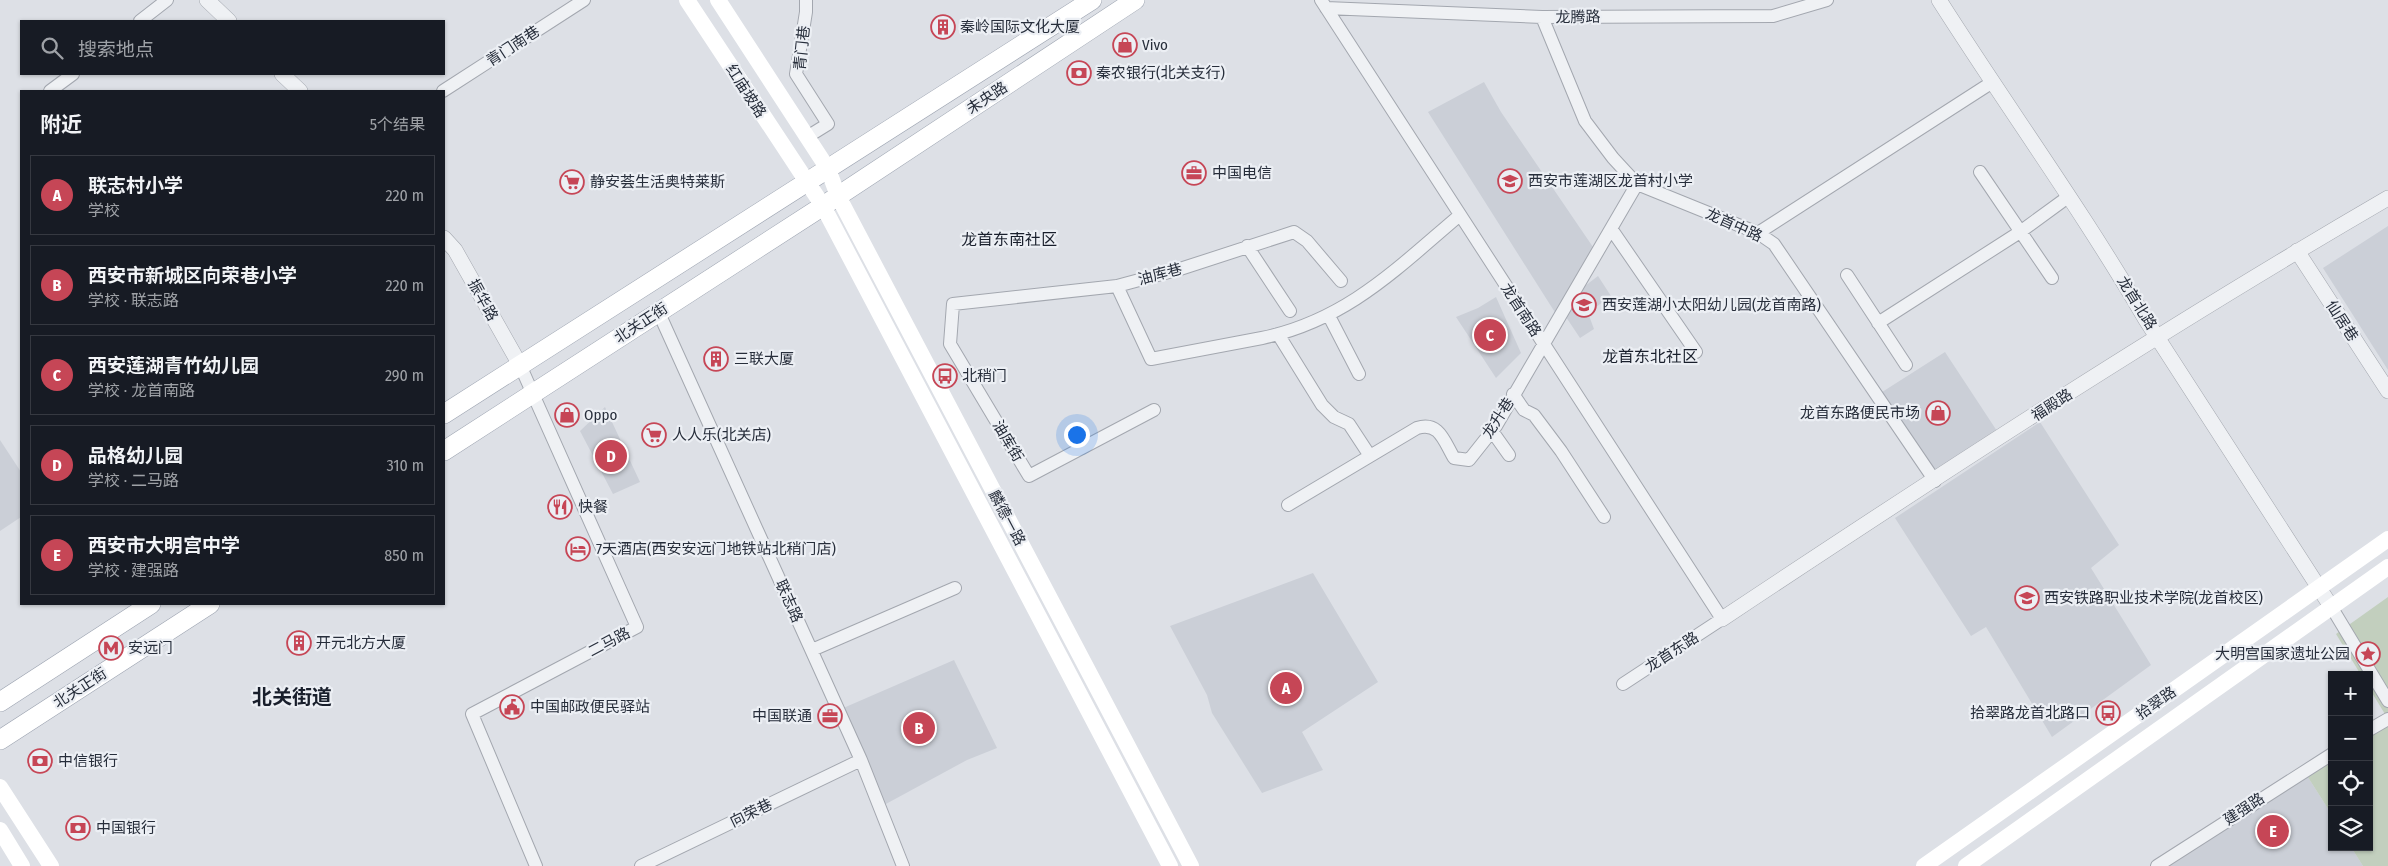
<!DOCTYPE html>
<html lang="zh">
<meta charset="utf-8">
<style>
body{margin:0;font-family:"Fira Sans Condensed","Noto Sans SC",sans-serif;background:#242831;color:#f1f3f6}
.controls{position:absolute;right:15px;bottom:15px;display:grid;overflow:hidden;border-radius:0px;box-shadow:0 1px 4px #0004}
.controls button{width:45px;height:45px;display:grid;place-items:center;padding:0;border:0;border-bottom:1px solid #363941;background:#171b24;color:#f1f3f6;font:25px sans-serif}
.you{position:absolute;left:1076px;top:434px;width:18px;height:18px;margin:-12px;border:4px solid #fff;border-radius:50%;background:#1a73e8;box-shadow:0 0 0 8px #1a73e833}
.badge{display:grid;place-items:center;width:32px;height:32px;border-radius:50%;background:#c64656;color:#fff;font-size:16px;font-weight:700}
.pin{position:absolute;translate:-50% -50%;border:2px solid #fff;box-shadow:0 1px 5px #0006}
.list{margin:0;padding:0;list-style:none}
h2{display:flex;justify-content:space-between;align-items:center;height:65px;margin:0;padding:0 20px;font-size:21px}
h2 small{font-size:16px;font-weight:400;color:#9ea1a6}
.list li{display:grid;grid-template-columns:32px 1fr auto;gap:15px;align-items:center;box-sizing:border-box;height:80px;margin:0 10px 10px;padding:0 10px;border:1px solid #363941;border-radius:0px}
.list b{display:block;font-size:19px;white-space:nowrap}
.list p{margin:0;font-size:16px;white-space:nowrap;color:#9ea1a6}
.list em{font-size:16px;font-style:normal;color:#9ea1a6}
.icon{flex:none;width:28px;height:28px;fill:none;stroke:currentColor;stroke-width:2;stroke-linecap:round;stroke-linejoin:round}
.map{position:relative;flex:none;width:2388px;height:866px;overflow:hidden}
.search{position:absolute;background:#171b24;box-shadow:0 1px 4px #0004;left:20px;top:20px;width:425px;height:55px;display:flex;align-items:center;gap:12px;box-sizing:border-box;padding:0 18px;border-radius:0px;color:#9ea1a6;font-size:19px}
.panel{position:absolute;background:#171b24;box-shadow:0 1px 4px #0004;left:20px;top:90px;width:425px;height:515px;border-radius:0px}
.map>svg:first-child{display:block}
</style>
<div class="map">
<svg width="2388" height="866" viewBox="0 0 2388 866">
<rect width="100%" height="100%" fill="#dde0e6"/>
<path fill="#cbcfd7" d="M1484,82L1501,112L1595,250L1556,314L1428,112Z
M2388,226V370L2323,268Z
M1598,276L1611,296L1588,313L1594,329L1580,338L1564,314L1577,292Z
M1496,297L1521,353L1496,378L1456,317L1478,308Z
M1945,352L1997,431L1933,476L1879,394Z
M605,407L640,482L613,494L580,431Z
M2040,422L2119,545L2091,568L2151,665L2052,737L1986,627L1971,636L1895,518Z
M0,440L21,472V517L0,531Z
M1313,573L1378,682L1302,732L1323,770L1262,793L1212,713L1207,695L1170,626Z
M954,660L997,748L967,760L884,805L841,709Z
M2304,771L2332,815V847H2351L2363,866H2162Z"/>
<path fill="#c2cfbe" d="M2388,597V719L2369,688V675H2361L2336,634Z
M2388,720V866H2363L2351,847H2369V732Z
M2332,755V815L2304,771Z"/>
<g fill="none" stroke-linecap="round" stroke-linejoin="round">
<g stroke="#a3a7af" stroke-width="14">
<path id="minor" d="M806,0V12L796,74L828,124L807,137
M1321,0L1722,619L1623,684
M1326,8L1542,17L1773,16L1827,0
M1542,17L1585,121L1613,158L1637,184L1758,233L1774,244L1935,481
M140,21L167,0
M50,91L73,74
M443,91L584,0
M1980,172L2052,278
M1612,230L1696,352
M1758,233L1991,83
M1247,246L1290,311
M1847,275L1906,365
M1117,286L1151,359L1262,338C1347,320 1396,269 1460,215
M658,311L861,760L903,866
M1329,316L1359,374
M1878,323L2020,232L2068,197
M1278,334L1322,405L1334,417L1349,424L1370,456
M520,365L637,627L472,714L536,866
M1513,394L1524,410L1534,415L1561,451L1604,517
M1154,410L1029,476L950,344L953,304L1117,286L1180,269L1294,232L1307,241L1341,281
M1492,431L1509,455
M1288,505L1417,428C1439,421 1444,441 1454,458L1469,460L1496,426L1637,184
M2332,608L2388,701
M812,650L955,588
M2369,730L2388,719
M641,866L861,760
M2157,866L2332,754"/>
</g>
<g stroke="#a3a7af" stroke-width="16">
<path id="tertiary" d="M207,0L229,21
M1939,0C2007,107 2082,210 2146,320L2332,608
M282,74L300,91
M444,238L455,250L520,365
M2297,251L2388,391
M1722,619C1940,474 2161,330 2388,198"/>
</g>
<g stroke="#9da4b1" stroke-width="20">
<path id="primary" d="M444,414L1092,0
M444,451L823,206L1135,0
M0,702L151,604
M0,740L210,604"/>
</g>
<use href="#minor" stroke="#eff1f4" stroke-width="12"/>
<use href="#tertiary" stroke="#eff1f4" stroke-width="15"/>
<path stroke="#fff" stroke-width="16" d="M687,0L823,206L1170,866
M718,0L828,169L838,196L1191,866
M0,787L51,866
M0,830L22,866
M1924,866L2388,539
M1966,866L2388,567"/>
<use href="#primary" stroke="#fff" stroke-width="19"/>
</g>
<defs>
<g id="building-ring" transform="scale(1.25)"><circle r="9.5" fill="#eceff4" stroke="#c64656" stroke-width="1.5"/><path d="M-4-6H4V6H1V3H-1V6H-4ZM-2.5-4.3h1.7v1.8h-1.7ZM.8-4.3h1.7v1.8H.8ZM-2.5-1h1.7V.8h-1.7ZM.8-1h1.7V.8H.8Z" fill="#c64656"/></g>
<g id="shop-ring" transform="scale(1.25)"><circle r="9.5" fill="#eceff4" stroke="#c64656" stroke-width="1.5"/><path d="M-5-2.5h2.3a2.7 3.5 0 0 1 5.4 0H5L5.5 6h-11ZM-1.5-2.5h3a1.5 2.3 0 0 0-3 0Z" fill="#c64656"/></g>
<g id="bank-ring" transform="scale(1.25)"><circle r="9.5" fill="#eceff4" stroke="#c64656" stroke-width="1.5"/><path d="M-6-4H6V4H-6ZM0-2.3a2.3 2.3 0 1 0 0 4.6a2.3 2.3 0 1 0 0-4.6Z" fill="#c64656"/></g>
<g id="office-ring" transform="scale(1.25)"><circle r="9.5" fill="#eceff4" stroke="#c64656" stroke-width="1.5"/><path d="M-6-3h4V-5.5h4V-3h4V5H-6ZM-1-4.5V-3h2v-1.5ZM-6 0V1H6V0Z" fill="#c64656"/></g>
<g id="school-ring" transform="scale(1.25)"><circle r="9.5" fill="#eceff4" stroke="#c64656" stroke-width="1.5"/><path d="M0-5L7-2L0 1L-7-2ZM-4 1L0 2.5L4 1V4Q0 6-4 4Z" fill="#c64656"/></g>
<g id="supermarket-ring" transform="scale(1.25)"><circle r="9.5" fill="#eceff4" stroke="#c64656" stroke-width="1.5"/><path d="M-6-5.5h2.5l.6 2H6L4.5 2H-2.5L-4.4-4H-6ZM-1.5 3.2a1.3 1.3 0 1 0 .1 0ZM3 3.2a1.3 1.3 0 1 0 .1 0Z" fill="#c64656"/></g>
<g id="bus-ring" transform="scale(1.25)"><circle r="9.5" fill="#eceff4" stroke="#c64656" stroke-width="1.5"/><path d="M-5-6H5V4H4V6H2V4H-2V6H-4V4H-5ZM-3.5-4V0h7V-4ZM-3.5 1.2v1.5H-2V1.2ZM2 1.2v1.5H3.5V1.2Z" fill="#c64656"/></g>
<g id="restaurant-ring" transform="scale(1.25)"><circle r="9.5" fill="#eceff4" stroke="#c64656" stroke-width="1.5"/><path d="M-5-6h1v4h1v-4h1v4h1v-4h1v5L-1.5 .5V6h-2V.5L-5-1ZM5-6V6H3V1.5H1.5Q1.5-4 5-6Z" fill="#c64656"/></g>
<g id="hotel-ring" transform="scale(1.25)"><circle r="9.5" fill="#eceff4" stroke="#c64656" stroke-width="1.5"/><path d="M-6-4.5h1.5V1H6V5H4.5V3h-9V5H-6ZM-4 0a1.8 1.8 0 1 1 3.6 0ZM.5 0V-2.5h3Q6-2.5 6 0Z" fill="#c64656"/></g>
<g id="university-ring" transform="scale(1.25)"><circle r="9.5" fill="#eceff4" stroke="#c64656" stroke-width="1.5"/><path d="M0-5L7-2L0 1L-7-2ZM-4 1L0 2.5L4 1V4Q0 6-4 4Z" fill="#c64656"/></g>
<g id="metro-ring" transform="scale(1.25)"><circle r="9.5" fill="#eceff4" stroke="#c64656" stroke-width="1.5"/><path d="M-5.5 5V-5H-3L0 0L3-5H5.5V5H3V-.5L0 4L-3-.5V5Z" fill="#c64656"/></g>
<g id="sight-ring" transform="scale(1.25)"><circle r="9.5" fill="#eceff4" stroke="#c64656" stroke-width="1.5"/><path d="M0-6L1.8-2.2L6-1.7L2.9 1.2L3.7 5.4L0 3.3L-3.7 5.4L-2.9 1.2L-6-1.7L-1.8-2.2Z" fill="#c64656"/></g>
<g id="civic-ring" transform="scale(1.25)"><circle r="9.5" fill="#eceff4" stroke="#c64656" stroke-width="1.5"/><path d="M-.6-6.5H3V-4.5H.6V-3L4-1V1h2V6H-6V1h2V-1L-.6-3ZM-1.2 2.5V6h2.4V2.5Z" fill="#c64656"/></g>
</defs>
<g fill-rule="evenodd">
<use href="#building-ring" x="943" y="27"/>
<use href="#shop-ring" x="1125" y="45"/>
<use href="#bank-ring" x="1079" y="73"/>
<use href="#office-ring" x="1194" y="173"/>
<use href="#school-ring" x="1510" y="181"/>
<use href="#supermarket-ring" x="572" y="182"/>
<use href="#school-ring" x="1584" y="305"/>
<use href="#building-ring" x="716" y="359"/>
<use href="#bus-ring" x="945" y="376"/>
<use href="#shop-ring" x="1938" y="413"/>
<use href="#shop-ring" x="567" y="415"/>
<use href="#supermarket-ring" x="654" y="435"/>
<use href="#restaurant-ring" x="560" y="507"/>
<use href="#hotel-ring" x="578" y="549"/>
<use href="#university-ring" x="2027" y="598"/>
<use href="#building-ring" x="299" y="643"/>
<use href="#metro-ring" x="111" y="648"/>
<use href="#sight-ring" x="2368" y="654"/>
<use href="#civic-ring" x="512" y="707"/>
<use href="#bus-ring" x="2108" y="713"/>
<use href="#office-ring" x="830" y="716"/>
<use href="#bank-ring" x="40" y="761"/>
<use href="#bank-ring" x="78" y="828"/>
</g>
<g text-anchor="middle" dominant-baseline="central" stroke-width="4.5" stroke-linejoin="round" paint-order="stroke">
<g font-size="15" fill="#272e3b" stroke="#eceff4">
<text transform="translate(1578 17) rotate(-1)">龙腾路</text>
<text transform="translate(513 46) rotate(-33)">青门南巷</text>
<text transform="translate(802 48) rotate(-84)">青门巷</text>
<text transform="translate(746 91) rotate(57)">红庙坡路</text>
<text transform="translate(987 98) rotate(-33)">未央路</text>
<text transform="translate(1734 225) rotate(24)">龙首中路</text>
<text transform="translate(1160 274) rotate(-15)">油库巷</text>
<text transform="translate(483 300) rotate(61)">振华路</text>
<text transform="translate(2137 303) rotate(58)">龙首北路</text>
<text transform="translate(1521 310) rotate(57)">龙首南路</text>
<text transform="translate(2342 321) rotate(57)">仙居巷</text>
<text transform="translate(641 323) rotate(-33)">北关正街</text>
<text transform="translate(2052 405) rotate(-33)">福殿路</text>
<text transform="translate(1498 418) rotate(-57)">龙升巷</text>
<text transform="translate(1008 441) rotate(59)">油库街</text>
<text transform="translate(1007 518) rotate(62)">麟德一路</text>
<text transform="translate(789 601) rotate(66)">联志路</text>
<text transform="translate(609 642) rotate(-28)">二马路</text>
<text transform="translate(1672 652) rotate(-33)">龙首东路</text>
<text transform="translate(80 688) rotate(-33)">北关正街</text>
<text transform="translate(2156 703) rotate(-35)">拾翠路</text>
<text transform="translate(2244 809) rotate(-33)">建强路</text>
<text transform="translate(751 813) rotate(-26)">向荣巷</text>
</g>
<g font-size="15" fill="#272e3b" stroke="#eceff4" text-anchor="start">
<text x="960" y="27">秦岭国际文化大厦</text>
<text x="1142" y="45">Vivo</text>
<text x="1096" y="73">秦农银行(北关支行)</text>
<text x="1212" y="173">中国电信</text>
<text x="1528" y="181">西安市莲湖区龙首村小学</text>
<text x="590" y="182">静安荟生活奥特莱斯</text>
<text x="1602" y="305">西安莲湖小太阳幼儿园(龙首南路)</text>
<text x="734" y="359">三联大厦</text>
<text x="962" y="376">北稍门</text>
<text x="1920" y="413" text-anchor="end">龙首东路便民市场</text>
<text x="584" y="415">Oppo</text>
<text x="672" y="435">人人乐(北关店)</text>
<text x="578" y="507">快餐</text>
<text x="596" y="549">7天酒店(西安安远门地铁站北稍门店)</text>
<text x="2044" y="598">西安铁路职业技术学院(龙首校区)</text>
<text x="316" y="643">开元北方大厦</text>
<text x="128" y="648">安远门</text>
<text x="2350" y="654" text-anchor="end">大明宫国家遗址公园</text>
<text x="530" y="707">中国邮政便民驿站</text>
<text x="2090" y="713" text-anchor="end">拾翠路龙首北路口</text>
<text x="812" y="716" text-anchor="end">中国联通</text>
<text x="58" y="761">中信银行</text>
<text x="96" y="828">中国银行</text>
</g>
<g font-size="16" fill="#191f2c" stroke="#eceff4">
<text x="1009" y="239">龙首东南社区</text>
<text x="1650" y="356">龙首东北社区</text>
</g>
<g font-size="20" font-weight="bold" fill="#191f2c" stroke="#eceff4">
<text x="292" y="697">北关街道</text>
</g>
</g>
</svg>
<div class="controls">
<button>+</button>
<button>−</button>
<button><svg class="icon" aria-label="locate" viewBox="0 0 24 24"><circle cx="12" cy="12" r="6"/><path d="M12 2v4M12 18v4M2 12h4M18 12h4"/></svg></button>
<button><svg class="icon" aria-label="layers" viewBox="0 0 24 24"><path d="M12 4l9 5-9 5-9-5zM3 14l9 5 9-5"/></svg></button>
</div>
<div class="you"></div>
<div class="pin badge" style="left:1286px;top:688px">A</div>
<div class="pin badge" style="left:919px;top:728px">B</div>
<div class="pin badge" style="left:1490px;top:335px">C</div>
<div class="pin badge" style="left:611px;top:456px">D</div>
<div class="pin badge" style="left:2273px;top:831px">E</div>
<div class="search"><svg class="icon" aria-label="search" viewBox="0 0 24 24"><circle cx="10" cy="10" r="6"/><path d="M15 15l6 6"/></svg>搜索地点</div>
<section class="panel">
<h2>附近<small>5个结果</small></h2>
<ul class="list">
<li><span class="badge">A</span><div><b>联志村小学</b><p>学校</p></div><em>220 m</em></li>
<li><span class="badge">B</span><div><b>西安市新城区向荣巷小学</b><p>学校 · 联志路</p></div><em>220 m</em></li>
<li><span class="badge">C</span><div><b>西安莲湖青竹幼儿园</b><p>学校 · 龙首南路</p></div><em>290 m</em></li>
<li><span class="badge">D</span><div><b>品格幼儿园</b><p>学校 · 二马路</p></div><em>310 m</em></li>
<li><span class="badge">E</span><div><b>西安市大明宫中学</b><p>学校 · 建强路</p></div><em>850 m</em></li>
</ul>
</section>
</div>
